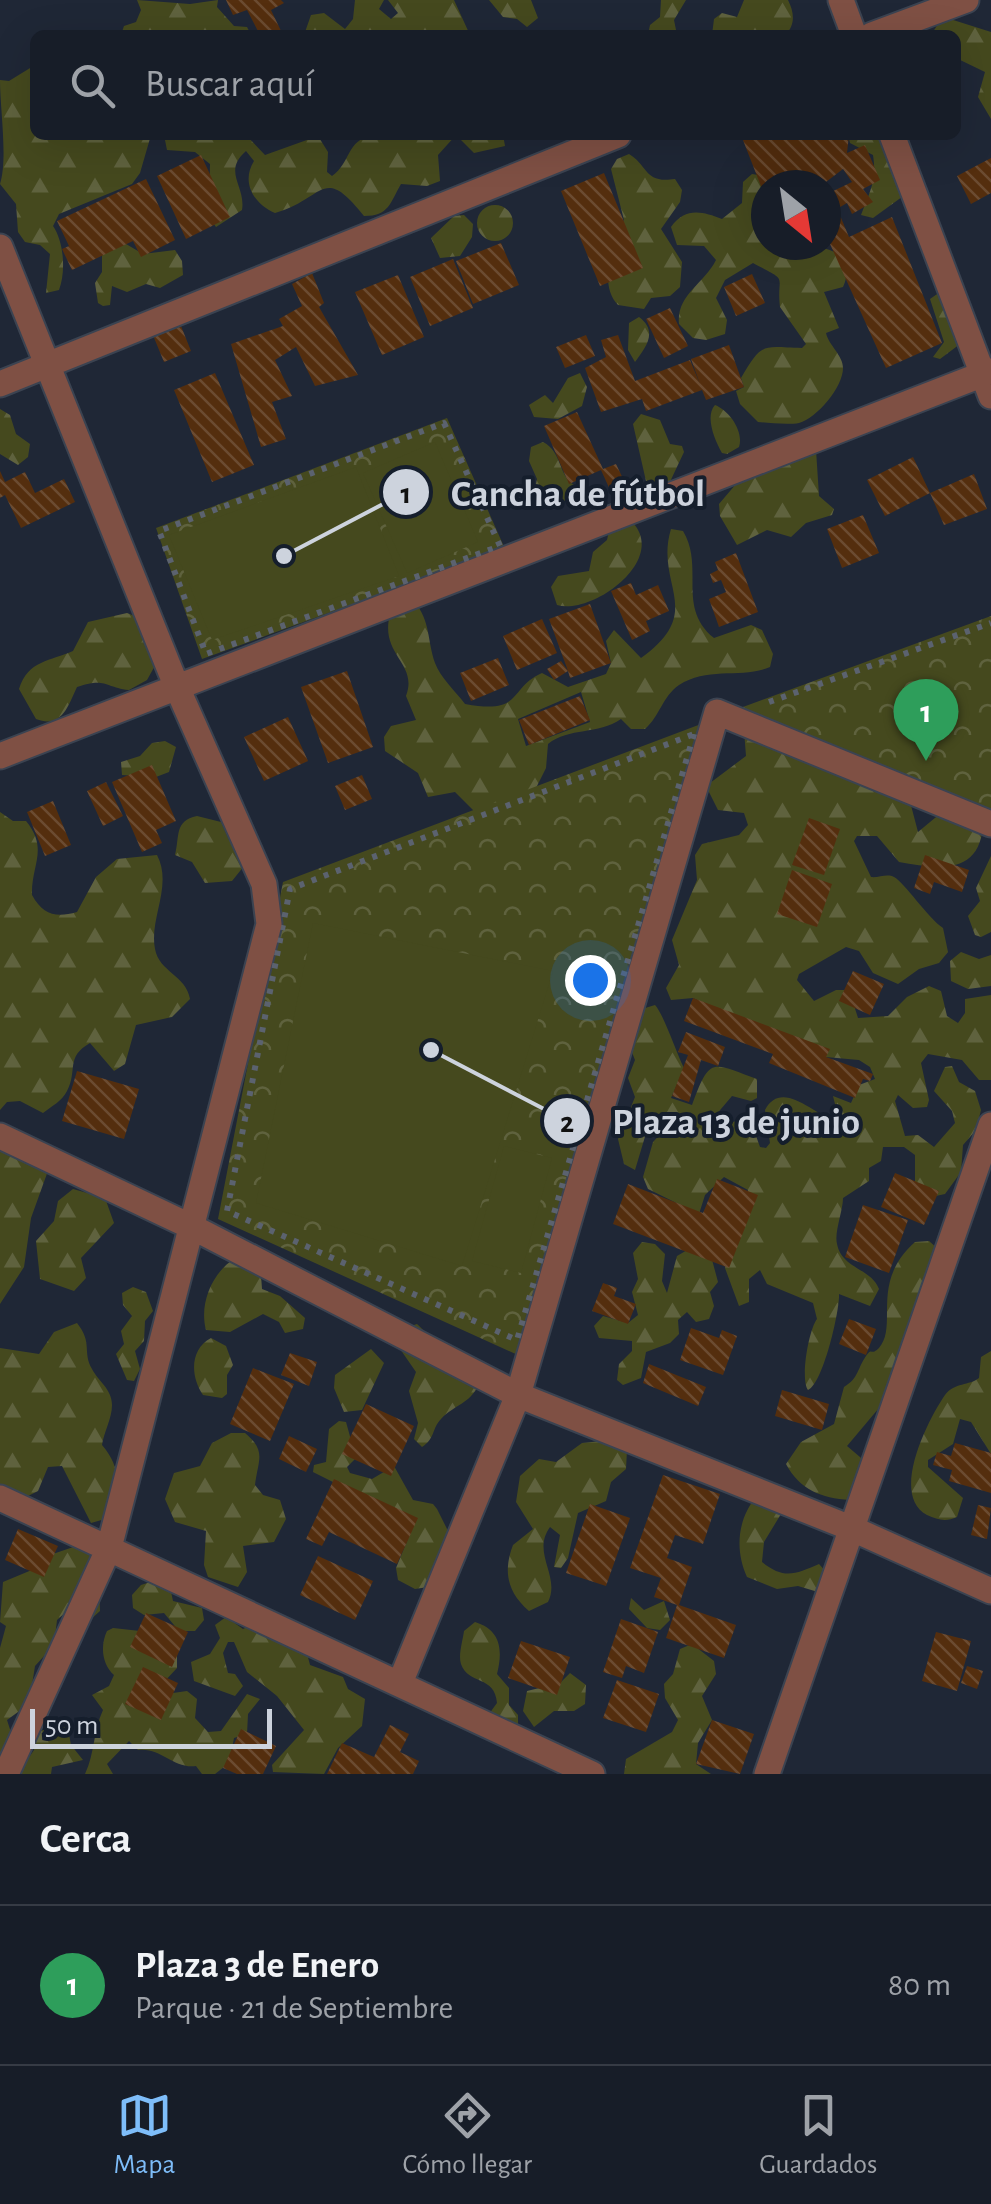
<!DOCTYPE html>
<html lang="es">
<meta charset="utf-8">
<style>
body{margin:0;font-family:"Alegreya Sans",sans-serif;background:#242a34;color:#f1f3f6}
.compass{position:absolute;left:751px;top:170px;width:90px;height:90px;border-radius:50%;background:#171d28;box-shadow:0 10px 40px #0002;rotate:150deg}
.scale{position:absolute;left:30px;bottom:25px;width:242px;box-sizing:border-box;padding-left:10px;border:5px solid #cdd3dd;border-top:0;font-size:28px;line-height:35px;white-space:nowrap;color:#cdd3dd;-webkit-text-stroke:8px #151e2c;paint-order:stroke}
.you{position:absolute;left:590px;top:980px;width:35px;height:35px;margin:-25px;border:8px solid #fff;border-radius:50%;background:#1a73e8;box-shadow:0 0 0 15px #1a73e833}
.badge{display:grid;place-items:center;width:65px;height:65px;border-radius:50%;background:#7ebdf9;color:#fff;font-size:32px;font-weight:700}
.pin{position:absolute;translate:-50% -82px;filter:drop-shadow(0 2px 5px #0008)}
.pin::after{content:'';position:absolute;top:52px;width:35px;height:30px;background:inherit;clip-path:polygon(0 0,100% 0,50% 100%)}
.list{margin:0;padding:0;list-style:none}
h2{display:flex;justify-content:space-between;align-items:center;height:130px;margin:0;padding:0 40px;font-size:42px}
h2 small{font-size:32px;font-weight:400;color:#9ea2a8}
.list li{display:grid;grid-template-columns:65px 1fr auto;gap:30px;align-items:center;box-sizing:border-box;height:160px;padding:0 40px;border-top:2px solid #363b45}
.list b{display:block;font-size:38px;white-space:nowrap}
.list p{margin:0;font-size:32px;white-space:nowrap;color:#9ea2a8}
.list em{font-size:32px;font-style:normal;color:#9ea2a8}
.icon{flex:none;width:55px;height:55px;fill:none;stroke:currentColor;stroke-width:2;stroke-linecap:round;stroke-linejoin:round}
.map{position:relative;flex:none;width:991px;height:1774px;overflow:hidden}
.search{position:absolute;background:#171d28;box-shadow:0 10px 40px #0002;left:30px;right:30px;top:30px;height:110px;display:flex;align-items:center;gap:25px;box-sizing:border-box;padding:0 35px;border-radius:15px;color:#9ea2a8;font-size:38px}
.sheet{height:290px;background:#171d28}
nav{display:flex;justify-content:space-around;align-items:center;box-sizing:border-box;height:140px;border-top:2px solid #363b45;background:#171d28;font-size:28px;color:#9ea2a8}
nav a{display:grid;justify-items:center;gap:5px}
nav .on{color:#7ebdf9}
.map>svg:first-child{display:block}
</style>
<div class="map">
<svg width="991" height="1774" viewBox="0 0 991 1774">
<defs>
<pattern id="forest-firs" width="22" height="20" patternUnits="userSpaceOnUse" patternTransform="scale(2.5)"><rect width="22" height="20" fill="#45491e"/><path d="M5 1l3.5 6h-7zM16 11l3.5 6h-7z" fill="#5f623e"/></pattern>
<pattern id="park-crowns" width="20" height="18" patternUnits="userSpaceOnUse" patternTransform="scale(2.5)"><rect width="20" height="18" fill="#45491e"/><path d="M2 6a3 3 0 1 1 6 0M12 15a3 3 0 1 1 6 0" fill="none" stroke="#5f623e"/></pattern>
<pattern id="building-back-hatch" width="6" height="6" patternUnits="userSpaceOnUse" patternTransform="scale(2.5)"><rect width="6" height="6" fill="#542e0e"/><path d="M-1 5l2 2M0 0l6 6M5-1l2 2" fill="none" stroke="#6b4b31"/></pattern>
</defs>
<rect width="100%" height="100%" fill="#1f2736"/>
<path fill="url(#forest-firs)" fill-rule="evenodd" d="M137,0L190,4L218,0L217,7L234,26L247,27L251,35H121L124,26L136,22L141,10Z
M355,0H384L379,9L391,19L398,13L388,0H454L470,35H304L311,15L324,13L345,29L353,19Z
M489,0H531L538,18L527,27L517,19L503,17Z
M661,0H686L674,20L677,35H648L650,25L660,17Z
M744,0H788C794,12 796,25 785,35H712L714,19L722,13L737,17Z
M950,19L991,32V119L978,97L985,72L956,58V35H931L938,24Z
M35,65V135H151L140,173L132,184L59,214L53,226C64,242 66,272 59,290L46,293L50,254L40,245L25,242L18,232L16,204L0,184C8,159 0,109 0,80L9,81Z
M164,135H246L265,155L318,136L328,152L327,172L332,176C351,163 346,140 373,135H503L505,146L474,153L456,135L438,155L440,181L427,186L401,184C390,203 389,216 364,216C322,163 325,199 275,213C253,203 241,182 254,161L246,151C222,172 246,186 242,210L216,227L209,217L210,164L195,152L167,150Z
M909,135L906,194L873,218L861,215C870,191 877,180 873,155L850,143L848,135Z
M629,154C648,165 644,184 675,179L682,190L680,202L661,229L682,262L680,287L670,296L651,298L644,309L618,305C598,285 612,242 624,220L611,169L617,159Z
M752,174L758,175L766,199V245C794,245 864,239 843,287L824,292L839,328L826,333C829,346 843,355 843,368C843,387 817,418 799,423C788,425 769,423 758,422L740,404L736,391L744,387L741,378C763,341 762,347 802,348L806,344L780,307C776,273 791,283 753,263L725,280L716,298L727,320L725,334L706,340L693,338L679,324C676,295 704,284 716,260L704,246L677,245L671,227C685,207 702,211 722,219L742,203L743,182Z
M477 223a18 18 0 1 1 36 0a18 18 0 1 1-36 0Z
M464,215L473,224L472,237L460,256L440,258L431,238L454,216Z
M126,244L143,254L175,250L182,261L183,275L160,288L146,284L127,292L112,286L110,305L103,306L98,303L95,283L102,272V252Z
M940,292L960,344L940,359L933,357L944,342L930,299Z
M639,317C659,332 645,348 635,362L628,350L629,323Z
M580,373L587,387L582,406L558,419L534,417L529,405L545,395L553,403L568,378Z
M715,405C730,411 744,432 739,447L727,454L722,453C714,439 705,416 715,405Z
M0,409L10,415L16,434L30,444L28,457L18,465L0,454Z
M641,414L660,420L670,444L682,446L684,452L668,486L650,487L646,481L633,424Z
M543,442C563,452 558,478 576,486L573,499L543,505L534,492L537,479L529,461L531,447Z
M748,450H816L819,496L834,509L832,515L806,523L791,537L767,530L737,545L720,516L719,504L736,484L732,460Z
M633,523C667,560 593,615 557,605L551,587L558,576L589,571L593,552L607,540L610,527Z
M671,529L683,531C705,568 676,607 714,638L751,625L762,630L773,654L770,667C742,679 708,666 679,685C662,697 660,716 645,729H631L621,719C598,735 569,727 548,744L546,768L534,792L474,811L455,792L428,797L418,773L385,751L384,737L391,726L416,720L406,696C419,662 377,655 391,611L414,601C431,622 427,640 435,663C440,677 456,692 465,704C524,715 508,688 542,673L568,687L606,674L611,663L606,641L614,630L641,658C707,611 654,585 671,529ZM581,692L590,722L526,746L518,719Z
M127,613L145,620L157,662L147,680L129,690C104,687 106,677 77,687C68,706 62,729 36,719L19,689C28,660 51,661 73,651L88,622Z
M744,730L908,794L918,832L953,803L982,802C991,877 943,870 899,862L877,836H857L854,841L871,877C879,878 887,873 894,877C904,882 928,918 943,928L948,952L939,963L919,969L898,984L873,973L859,951L846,947L799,974L797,980L814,1001L836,990H849L858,1018L888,1016L907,997L929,986L941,991L947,1016L958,1023L965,1013V999L991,995V1080H979L962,1060L928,1054L921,1063L929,1100L927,1107L913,1108L898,1095L895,1101L905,1136L918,1135L934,1147L955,1123L952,1111L934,1091L945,1067L952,1066L959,1082L975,1091L981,1110L976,1130L963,1145L961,1172L945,1194L931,1197L915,1186V1155L904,1147H883L881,1161L869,1168V1181L843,1198C843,1211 834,1232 837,1244C842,1269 871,1268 879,1289L870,1306L839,1294C840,1310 823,1384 808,1390C800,1379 809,1329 817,1319L813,1303L767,1284L760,1270L749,1279V1302L739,1306L725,1268L748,1190L724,1177L705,1195L699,1214L648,1189L643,1177L653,1142L670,1124L661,1114L650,1120L635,1170L624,1164L618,1139L635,1097L628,1078L635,1060L628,1042L642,1009L655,1005C664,1015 676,1052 684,1068L671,1098L692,1105C710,1056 711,1062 757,1079V1098L751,1101L732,1096L715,1116L721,1127L738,1120L751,1122L760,1147L766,1148L770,1143L765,1110C781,1079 813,1113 834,1121L838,1116L833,1096L851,1103L859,1085L875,1079L870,1067L859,1060L826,1057L693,998L671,1000L666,988L679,965L672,940L697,880L695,855L702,844L739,835L748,825L744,813L718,810L706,786L746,756Z
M165,741L176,747L169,772L156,777L122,775L121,762L140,756L152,743Z
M0,812L13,821H26C49,849 31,865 32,895C43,915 56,918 77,912L96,877L117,859L157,855C173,886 149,918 155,949C159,972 186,975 190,999L172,1017L136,1025L125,1064L114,1071L90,1043C65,1057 78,1071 67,1091C62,1101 52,1106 43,1113L20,1101L7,1102L0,1110Z
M197,816L221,822L229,840L235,841L244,866L232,881L205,883L192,862L175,855C180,836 174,821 197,816Z
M991,856V932L981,937L975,935L968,916L980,901L976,888Z
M961,952L979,959L991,955V986L968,989L951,981L950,961Z
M7,1147L49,1168L31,1218L24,1267L0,1304V1151Z
M73,1189L105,1198L114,1223L81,1258L86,1278L74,1291L40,1279L36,1241L54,1221L58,1201Z
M929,1241L939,1250L923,1295L910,1316L915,1328L884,1402L847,1446L867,1463L850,1500C821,1498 800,1490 786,1464L801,1442L834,1424L844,1387C859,1378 857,1369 866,1356C873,1346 870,1357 879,1348C899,1325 869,1283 915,1242Z
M642,1242L655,1244L665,1254L662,1281L667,1293L677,1256L689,1249L711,1256L718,1282L710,1292L714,1306L709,1319L696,1322L687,1312L678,1320L679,1334L670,1343L646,1352L641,1378L623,1385L617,1380L619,1364L632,1351V1341L599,1338L594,1326L603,1316L628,1323L638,1315L632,1292L638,1279L633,1253Z
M234,1259L261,1275L262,1289L280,1296L305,1318L303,1329L285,1333L279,1322L263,1314L230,1332L206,1330C199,1304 212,1273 234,1259Z
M133,1287L146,1292L153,1311L145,1321L144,1341L135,1351L140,1369L134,1381L127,1380L116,1354L124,1344L121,1331L132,1316L123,1305L122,1293Z
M77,1323C93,1343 82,1352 92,1369C98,1381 112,1389 112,1405C112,1418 104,1432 102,1445C125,1472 116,1489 105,1519L91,1523L62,1466L48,1467L38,1491L28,1496L0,1488V1348L39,1354L54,1332Z
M417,1324L479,1384C469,1405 455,1404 441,1419C432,1428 435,1439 422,1447L414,1439L418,1423L409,1391L416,1372L398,1346L405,1328Z
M211,1338L226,1346L233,1365L227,1375V1394L222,1398L203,1395C190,1376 190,1349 211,1338Z
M371,1349L384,1363L362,1410L344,1412L334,1388L335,1375Z
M991,1351V1454L971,1422L960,1419L953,1444L928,1460V1467L963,1498L957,1517C946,1522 938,1520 927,1515C889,1495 929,1418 945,1395C955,1382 969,1386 979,1378L981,1357Z
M339,1421L346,1422L356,1458L347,1467L350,1473L372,1479L394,1466L413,1500L433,1504L437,1509L456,1547L428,1587L415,1589L398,1580L396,1568L408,1539L337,1484L313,1472L314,1465L326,1462L329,1429Z
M231,1433H245C267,1451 258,1460 255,1485L263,1495L280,1500L286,1519L274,1542L243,1546L247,1572L238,1587L208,1577L204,1565L206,1531L175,1522L165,1499L174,1473L200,1466L212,1443Z
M612,1440L627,1450L626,1469L611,1482L606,1501L578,1513L568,1558L561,1568L554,1567L560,1535L550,1527C531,1553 561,1576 548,1602L529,1611C507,1592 503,1571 513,1545L533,1529L516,1502L520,1476L539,1459L556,1462L582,1443Z
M756,1497L777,1502L781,1514L764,1542L762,1562C784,1580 796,1574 819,1564L827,1573L818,1592L798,1586L777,1589L747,1577C735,1551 737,1520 756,1497Z
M85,1543H98L100,1611L90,1620L67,1611L57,1620L54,1645L35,1666L29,1704L7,1720L15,1745L0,1774V1648L6,1626L0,1622L3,1582L39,1567L47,1556Z
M160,1579L170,1587L173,1601L202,1608L204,1620L195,1631H179L164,1613L144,1615L133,1608L132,1595L141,1585Z
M631,1598L644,1610L664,1601L670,1620L660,1630L647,1628L629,1609Z
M226,1617L243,1629L255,1623L305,1646L310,1665L343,1677L348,1689L365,1699L362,1726L338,1748L324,1774L273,1772L272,1765L304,1730L277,1696L247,1672L234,1642H228L223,1653L228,1673L235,1674L243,1686L235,1696L194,1681L191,1662L210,1654L220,1638L215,1625Z
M475,1622C501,1630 503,1650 497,1674L509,1688V1705L518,1715V1728L489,1714L497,1703C495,1675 468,1685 461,1664C458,1655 463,1640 464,1631Z
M113,1628L140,1631L177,1656V1668L163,1683L173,1693L187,1691L197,1699L195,1718L208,1732L221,1731L247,1694L260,1699L248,1714L247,1734L234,1738L229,1763L215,1774H202L196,1766C173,1769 161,1747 138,1750L129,1741L107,1764L113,1774H85C95,1753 93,1731 103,1710L92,1695L109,1686L114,1675C102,1664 100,1646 107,1631Z
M692,1644L714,1661L716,1674L702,1696L712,1720L698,1743L696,1764L711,1774H624L626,1759L672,1732L678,1720L665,1698L664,1684L673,1674L680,1649Z
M570,1673L586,1685L585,1704L574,1711H554L534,1727L523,1711L527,1691L560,1683Z
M56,1723L68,1729L71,1745L83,1760L52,1767L51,1774H18L34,1750L37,1733Z"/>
<path fill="url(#park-crowns)" d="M447,418L505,549L202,659L156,528Z
M991,616V810L732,711Z
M709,721L520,1356L218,1219L283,882Z"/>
<path fill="#45491e" d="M435,442L478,542L407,573L363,473Z
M356,467L399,576L212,640L169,535Z
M313,923L553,971L462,1266L256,1203Z
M504,1146L552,1158L521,1273L472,1261Z"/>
<path fill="url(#building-back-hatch)" d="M226,0H281L284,3L271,10L282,33L260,35L247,10L233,15Z
M741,135H849L847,153L865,145L880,180L863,189L873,202L852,214L847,203L835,210L827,194L852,182L843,169L822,185H766V199Z
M201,155L230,217L186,239L157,176Z
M991,158V193L971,204L957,176Z
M604,173L643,268L600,286L561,191Z
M146,179L175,240L141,257L133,241L72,270L62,249L69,246L57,221Z
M839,213L849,237L892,217L942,343L886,368L830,244L826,246V218Z
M501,243L519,285L473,304L456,261Z
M453,259L473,308L430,326L410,277Z
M312,273L324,303L319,307L358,375L315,386L296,347L275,360L292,396L272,402L286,439L261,447L231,344L283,326L279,319L302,306L292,284Z
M752,274L765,303L736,316L724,287Z
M398,275L424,337L382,355L355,292Z
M670,308L688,346L664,358L646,319Z
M177,316L191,351L164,362L150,328Z
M586,335L595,356L565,368L556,347Z
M618,335L635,381L690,360L700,384L691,359L729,345L744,387L706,400L702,390L646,411L642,399L601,412L585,368L606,357L601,340Z
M215,373L254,465L212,482L174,390Z
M577,412L603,469L616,464L626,485L611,492L601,470L569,484L544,426Z
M913,457L930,493L885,516L867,480Z
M0,471L5,482L25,472L35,493L64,479L75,502L21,528L5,495L0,498Z
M974,474L987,509L944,525L930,493Z
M863,515L879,553L842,568L827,529Z
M736,553L758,612L719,627L709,599L726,592L721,580L713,583L710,574L718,570L715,562Z
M631,583L636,595L658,585L669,611L646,621L650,631L632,640L611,591Z
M590,604L611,663L570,678L568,671L554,680L547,669L561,661L568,671L549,619Z
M542,619L557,653L517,670L503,636Z
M498,658L509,685L471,701L460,673Z
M347,671L373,747L328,763L301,687Z
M580,696L590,720L529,745L519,720Z
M288,717L308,761L264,781L244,737Z
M152,765L176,821L156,830L162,843L142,852L112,782Z
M362,775L372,799L345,810L335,786Z
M106,782L123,816L103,826L87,791Z
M53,801L71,845L45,856L27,812Z
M809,818L840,829L824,875L792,865Z
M925,855L969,870L962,892L934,882L930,894L914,888Z
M792,870L832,884L817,927L777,914Z
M853,971L884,984L870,1015L839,1001Z
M693,998L830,1049L826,1057L873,1074L870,1081L863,1079L855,1098L769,1063L773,1054L684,1021Z
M686,1032L725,1047L718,1066L701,1060L689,1102L672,1096L688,1055L678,1052Z
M77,1071L139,1089L124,1139L62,1121Z
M895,1173L939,1191L924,1225L881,1207Z
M717,1179L758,1195L729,1268L613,1224L628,1184L703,1213Z
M863,1205L908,1220L889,1273L845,1257Z
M603,1283L617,1288L614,1296L636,1304L628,1324L592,1311Z
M849,1319L876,1329L866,1355L839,1344Z
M691,1328L719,1338L722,1330L737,1336L723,1375L680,1360Z
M290,1353L317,1362L309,1386L281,1375Z
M649,1364L706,1387L698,1406L643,1383Z
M253,1368L294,1384L270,1441L230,1424Z
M782,1390L829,1404L822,1430L775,1416Z
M366,1404L414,1426L391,1476L342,1454Z
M289,1436L317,1449L306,1472L279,1459Z
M955,1443L991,1453V1493L949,1481L952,1470L933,1465L937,1452L951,1456Z
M663,1475L720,1494L703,1544L675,1535L667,1558L692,1567L679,1605L736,1625L724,1658L666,1638L677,1605L654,1597L661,1578L630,1568Z
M334,1479L418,1518L397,1564L329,1532L322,1546L306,1539Z
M590,1504L630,1518L606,1586L566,1573Z
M978,1505L991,1508L987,1539L971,1535Z
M18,1529L58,1546L44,1577L5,1560Z
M318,1556L373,1581L355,1620L300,1595Z
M146,1613L188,1632L172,1667L130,1647Z
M621,1619L658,1632L644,1673L626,1666L622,1678L603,1672Z
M936,1632L971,1641L957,1691L922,1681Z
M521,1641L570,1657L557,1695L508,1678Z
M967,1666L983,1671L977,1689L961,1683Z
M143,1667L178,1683L161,1720L125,1704Z
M617,1680L659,1694L646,1732L603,1718Z
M712,1720L754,1734L740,1774L696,1764Z
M390,1725L409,1734L400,1752L419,1761L413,1774H327L342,1743L374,1757Z
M241,1729L276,1746L263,1774H237L223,1768Z"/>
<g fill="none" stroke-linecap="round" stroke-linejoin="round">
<g stroke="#3b4351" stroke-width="29">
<path id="minor" d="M841,0L854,35
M872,35L966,0
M892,135L991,396
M0,247L176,685L264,884L269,924L109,1548L6,1774
M0,384L618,135
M0,756L991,371
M0,1136L194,1228L518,1395L853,1529L991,1591
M0,1498L592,1774
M400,1683L518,1395L717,712L991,824
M767,1774L991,1125"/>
</g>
<path stroke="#5b626f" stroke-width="6" stroke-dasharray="5 8" stroke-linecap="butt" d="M444,423L500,546L206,654L159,531Z
M769,702L991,623
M694,734L517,1340L227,1211L290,889Z"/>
<use href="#minor" stroke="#7f5044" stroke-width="25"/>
</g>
<path fill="none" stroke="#cdd3dd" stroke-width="4" d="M284 556L406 492M431 1050L567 1121"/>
<g fill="#cdd3dd" stroke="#151e2c" stroke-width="4">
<circle cx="284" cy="556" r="10"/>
<circle cx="431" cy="1050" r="10"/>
<circle cx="406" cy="492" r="25"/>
<circle cx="567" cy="1121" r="25"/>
</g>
<g font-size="30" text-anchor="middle" font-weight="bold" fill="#111">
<text x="406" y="503">1</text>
<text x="567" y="1132">2</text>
</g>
<g font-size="38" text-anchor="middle" font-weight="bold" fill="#cdd3dd" stroke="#151e2c" stroke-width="8" stroke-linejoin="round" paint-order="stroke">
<text x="578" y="506">Cancha de fútbol</text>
<text x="736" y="1134">Plaza 13 de junio</text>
</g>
</svg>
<svg class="compass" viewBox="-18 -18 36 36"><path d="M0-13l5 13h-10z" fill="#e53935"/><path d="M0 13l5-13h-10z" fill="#9ea2a8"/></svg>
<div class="scale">50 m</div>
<div class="you"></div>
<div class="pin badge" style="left:926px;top:761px;background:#2e9e5b">1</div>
<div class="search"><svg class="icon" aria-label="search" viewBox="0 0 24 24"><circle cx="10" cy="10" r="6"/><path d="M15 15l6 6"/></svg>Buscar aquí</div>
</div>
<section class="sheet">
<h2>Cerca<small></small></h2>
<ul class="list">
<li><span class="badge" style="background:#2e9e5b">1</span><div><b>Plaza 3 de Enero</b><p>Parque · 21 de Septiembre</p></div><em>80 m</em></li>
</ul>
</section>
<nav>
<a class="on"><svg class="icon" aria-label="map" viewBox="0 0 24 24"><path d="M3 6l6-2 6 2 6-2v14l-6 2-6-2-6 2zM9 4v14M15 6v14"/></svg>Mapa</a>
<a><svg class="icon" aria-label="directions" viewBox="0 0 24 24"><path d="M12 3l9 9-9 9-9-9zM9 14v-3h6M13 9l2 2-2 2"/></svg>Cómo llegar</a>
<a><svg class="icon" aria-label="saved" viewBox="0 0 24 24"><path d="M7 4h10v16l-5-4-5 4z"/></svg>Guardados</a>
</nav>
